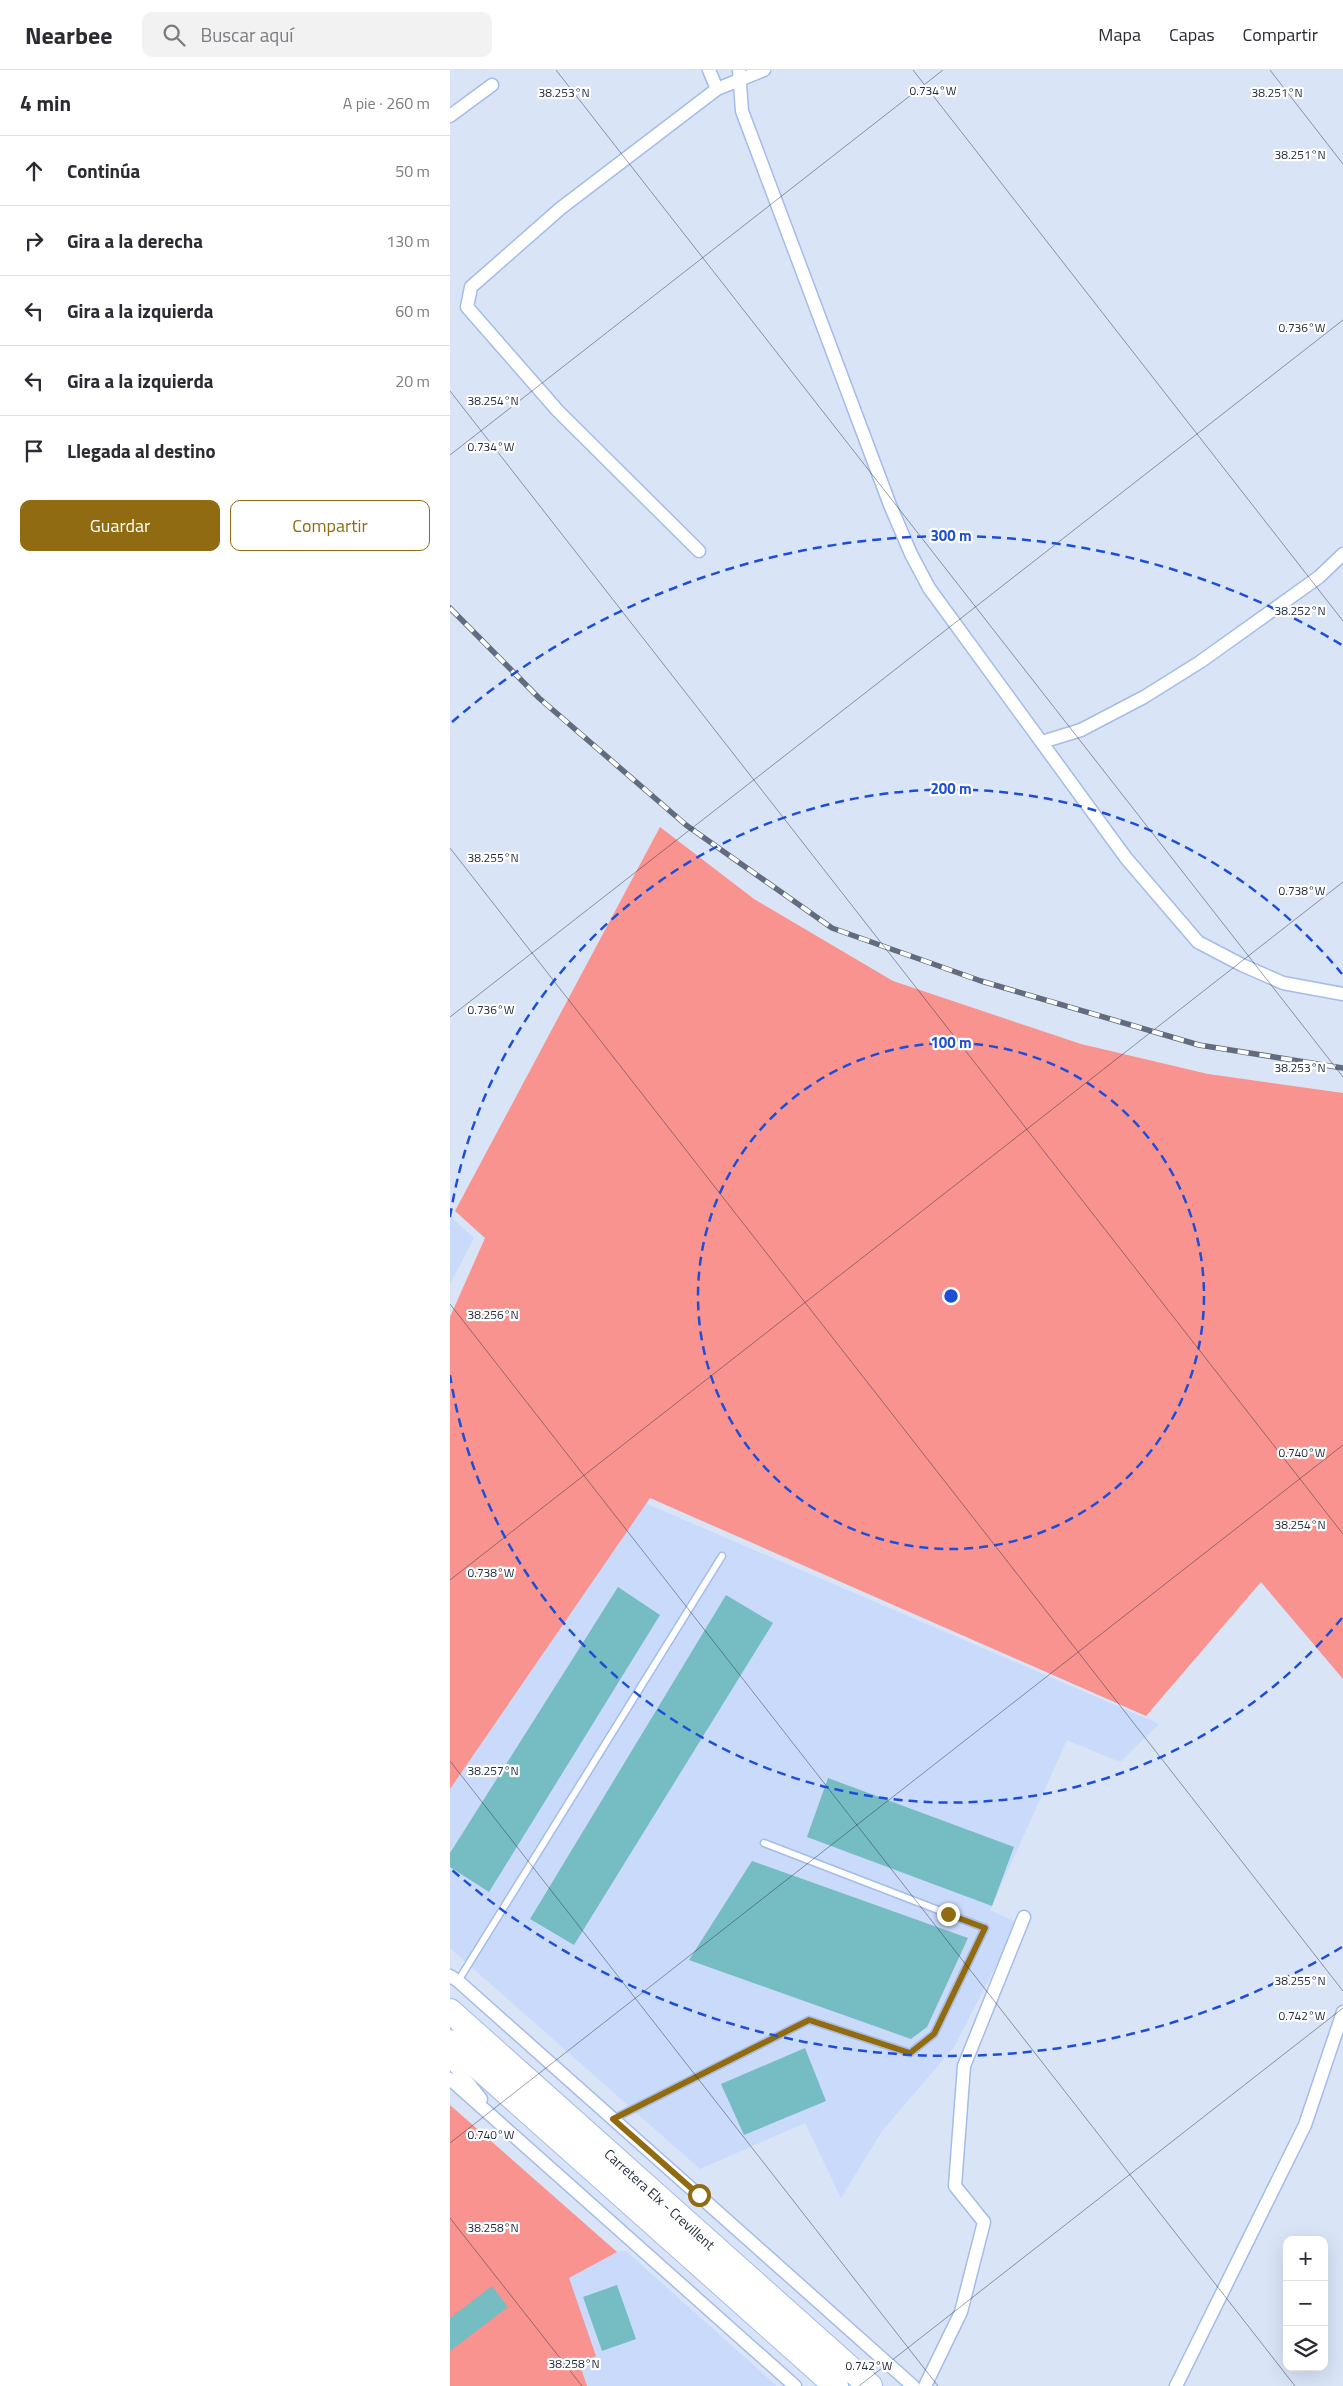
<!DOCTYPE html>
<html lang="es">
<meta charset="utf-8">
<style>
body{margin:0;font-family:"Titillium Web",sans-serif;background:#f2f2f3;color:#2b2b33}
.controls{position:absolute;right:15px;bottom:15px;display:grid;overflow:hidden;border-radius:10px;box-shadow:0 5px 20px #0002}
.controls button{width:45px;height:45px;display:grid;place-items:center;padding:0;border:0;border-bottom:1px solid #e1e1e2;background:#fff;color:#2b2b33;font:25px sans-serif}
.stop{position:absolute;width:15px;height:15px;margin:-11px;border:4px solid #906b11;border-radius:50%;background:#fff}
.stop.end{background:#906b11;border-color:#fff;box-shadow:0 1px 5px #0008}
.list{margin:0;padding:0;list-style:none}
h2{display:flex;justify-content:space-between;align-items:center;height:65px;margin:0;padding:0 20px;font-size:21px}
h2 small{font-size:16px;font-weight:400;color:#7c7c81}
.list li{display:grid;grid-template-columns:32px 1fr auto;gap:15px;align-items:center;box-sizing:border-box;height:70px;padding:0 20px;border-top:1px solid #e1e1e2}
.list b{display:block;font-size:19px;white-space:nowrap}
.list em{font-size:16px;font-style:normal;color:#7c7c81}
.actions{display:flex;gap:10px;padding:15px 20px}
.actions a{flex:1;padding:11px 0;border:1px solid #906b11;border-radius:10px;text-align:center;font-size:18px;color:#906b11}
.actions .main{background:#906b11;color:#fff}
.icon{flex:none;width:28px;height:28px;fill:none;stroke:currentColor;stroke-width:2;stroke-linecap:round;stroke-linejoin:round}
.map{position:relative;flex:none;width:893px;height:2316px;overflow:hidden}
header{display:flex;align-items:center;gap:30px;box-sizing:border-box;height:70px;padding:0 25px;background:#fff;border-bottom:1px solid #e1e1e2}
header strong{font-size:24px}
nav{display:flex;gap:28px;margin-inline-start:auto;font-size:18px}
.search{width:350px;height:45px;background:#f2f2f3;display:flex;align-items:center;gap:12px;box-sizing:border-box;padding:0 18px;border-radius:10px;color:#7c7c81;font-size:19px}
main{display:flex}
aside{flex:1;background:#fff}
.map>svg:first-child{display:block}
</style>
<header>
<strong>Nearbee</strong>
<div class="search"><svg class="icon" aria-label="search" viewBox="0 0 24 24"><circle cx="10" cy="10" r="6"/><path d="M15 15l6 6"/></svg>Buscar aquí</div>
<nav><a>Mapa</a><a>Capas</a><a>Compartir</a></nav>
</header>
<main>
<aside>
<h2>4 min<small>A pie · 260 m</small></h2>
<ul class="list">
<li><svg class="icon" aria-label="ahead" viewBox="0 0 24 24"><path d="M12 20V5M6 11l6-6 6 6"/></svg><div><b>Continúa</b></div><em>50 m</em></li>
<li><svg class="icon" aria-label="right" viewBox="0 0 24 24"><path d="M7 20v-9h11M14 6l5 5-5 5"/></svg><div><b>Gira a la derecha</b></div><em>130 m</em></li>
<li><svg class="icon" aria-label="left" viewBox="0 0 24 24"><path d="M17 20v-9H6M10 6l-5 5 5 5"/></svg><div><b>Gira a la izquierda</b></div><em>60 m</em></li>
<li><svg class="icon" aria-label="left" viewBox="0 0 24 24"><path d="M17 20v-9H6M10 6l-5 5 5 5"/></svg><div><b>Gira a la izquierda</b></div><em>20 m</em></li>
<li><svg class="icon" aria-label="arrive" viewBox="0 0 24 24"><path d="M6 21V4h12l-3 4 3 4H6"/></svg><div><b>Llegada al destino</b></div></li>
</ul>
<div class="actions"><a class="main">Guardar</a><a>Compartir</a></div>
</aside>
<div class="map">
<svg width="893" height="2316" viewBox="0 0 893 2316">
<rect width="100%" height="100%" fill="#d9e4f7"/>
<path fill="#c9dafa" d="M0,1146L24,1168L0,1214Z
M13,1323L202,1436L709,1654L670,1692L617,1670L540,1840L568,1853L504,1977L432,2061L391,2128L355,2053L250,2099L0,1878V1345Z
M176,2181L327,2316H137L130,2295L119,2208L167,2182Z"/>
<path fill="#f8938f" d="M210,757L304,829L443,911L631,974L758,1004L893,1023V1609L811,1512L696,1646L200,1428L0,1719V1247L35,1168L5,1141Z
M0,2035L167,2182L119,2208L146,2286L130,2295L137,2316H0Z"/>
<path fill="#76bcc3" d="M168,1517L210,1545L39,1822L0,1797V1783Z
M276,1525L323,1553L124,1875L80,1849Z
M378,1708L564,1777L542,1836L357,1767Z
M302,1791L518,1868L477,1957L461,1969L239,1890Z
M355,1978L376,2031L294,2065L271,2014Z
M167,2215L186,2269L152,2281L133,2227Z
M42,2216L58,2237L0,2281V2248Z"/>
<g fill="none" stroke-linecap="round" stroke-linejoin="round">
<g stroke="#a4bcea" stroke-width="9">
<path id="lane" d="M8,1911L272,1486
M163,2049L359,1950L460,1983L484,1964L535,1858L314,1773"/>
</g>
<g stroke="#a4bcea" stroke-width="15">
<path id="street" d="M259,0L267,19
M289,0L292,41L440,435L461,484L479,518L676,788L748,872L792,895L833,913L893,924
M0,46L42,15
M249,481L108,341L17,237L21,217L111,138L267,19L314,0
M592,672L631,660L694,627L750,592L869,507L893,484
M0,1906L8,1911L463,2316
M0,1990L31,2029
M0,2009L345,2316
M475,2316L511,2242L534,2152L505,2116L514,1996L574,1847
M726,2316L855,2055L893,1942"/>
</g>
<g stroke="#a4bcea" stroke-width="26">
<path id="highway" d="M0,1941L420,2316
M0,1972L386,2316"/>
</g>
<use href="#lane" stroke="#fff" stroke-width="6"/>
<use href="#street" stroke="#fff" stroke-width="12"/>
<use href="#highway" stroke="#fff" stroke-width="24"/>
<g stroke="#626c7e" stroke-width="5.5">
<path id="rail" d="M0,538L89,628L236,755L382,858L531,911L749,975L893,998"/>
</g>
<use href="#rail" stroke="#fff" stroke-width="4" stroke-dasharray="11" stroke-linecap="butt"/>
</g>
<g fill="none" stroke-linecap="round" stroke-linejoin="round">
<path stroke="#906b11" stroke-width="6" d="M249,2125L163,2049L359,1950L460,1983L484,1964L535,1858L498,1844"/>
</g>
<path fill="none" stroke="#232c3e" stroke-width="1" stroke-opacity="0.45" d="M106,0L893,1007M463,0L893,551M820,0L893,94M0,321L893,1464M0,385L493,0M0,778L893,1921M0,947L893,250M0,1234L845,2316M0,1510L893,812M0,1691L488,2316M0,2073L893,1375M0,2148L132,2316M409,2316L893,1938"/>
<g fill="none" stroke="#1d4ed8" stroke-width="2.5" stroke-dasharray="9 6">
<circle cx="501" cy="1226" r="253"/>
<path d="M892 1548A507 507 0 0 1 0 1305M0 1147A507 507 0 0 1 892 904"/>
<path d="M892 1877A760 760 0 0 1 2 1800M2 652A760 760 0 0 1 892 575"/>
</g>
<g text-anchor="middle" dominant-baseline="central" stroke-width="4.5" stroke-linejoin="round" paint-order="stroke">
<g font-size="14" fill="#232c3e" stroke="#fff">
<text transform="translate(210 2129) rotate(42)">Carretera Elx - Crevillent</text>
</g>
</g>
<g font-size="12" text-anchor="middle" fill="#232c3e" stroke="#fff" stroke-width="4.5" stroke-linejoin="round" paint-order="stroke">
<text x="483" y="25">0.734°W</text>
<text x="114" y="27">38.253°N</text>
<text x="827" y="27">38.251°N</text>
<text x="850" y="89">38.251°N</text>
<text x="852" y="262">0.736°W</text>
<text x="43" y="335">38.254°N</text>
<text x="41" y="381">0.734°W</text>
<text x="850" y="545">38.252°N</text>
<text x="43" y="792">38.255°N</text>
<text x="852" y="825">0.738°W</text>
<text x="41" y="944">0.736°W</text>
<text x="850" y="1002">38.253°N</text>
<text x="43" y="1249">38.256°N</text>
<text x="852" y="1387">0.740°W</text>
<text x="850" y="1459">38.254°N</text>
<text x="41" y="1507">0.738°W</text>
<text x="43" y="1705">38.257°N</text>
<text x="850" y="1915">38.255°N</text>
<text x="852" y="1950">0.742°W</text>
<text x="41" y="2069">0.740°W</text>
<text x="43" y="2162">38.258°N</text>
<text x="124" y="2298">38.258°N</text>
<text x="419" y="2300">0.742°W</text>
</g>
<circle cx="501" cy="1226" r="8" fill="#1d4ed8" stroke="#fff" stroke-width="2.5"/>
<g font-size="15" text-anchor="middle" font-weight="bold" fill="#1d4ed8" stroke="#fff" stroke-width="4.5" stroke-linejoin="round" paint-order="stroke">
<text x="501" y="471">300 m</text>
<text x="501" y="724">200 m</text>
<text x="501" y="978">100 m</text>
</g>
</svg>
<div class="controls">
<button>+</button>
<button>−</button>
<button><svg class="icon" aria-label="layers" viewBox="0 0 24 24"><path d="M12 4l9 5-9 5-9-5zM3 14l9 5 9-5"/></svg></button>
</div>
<div class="stop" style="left:249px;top:2125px"></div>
<div class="stop end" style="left:498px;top:1844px"></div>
</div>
</main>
